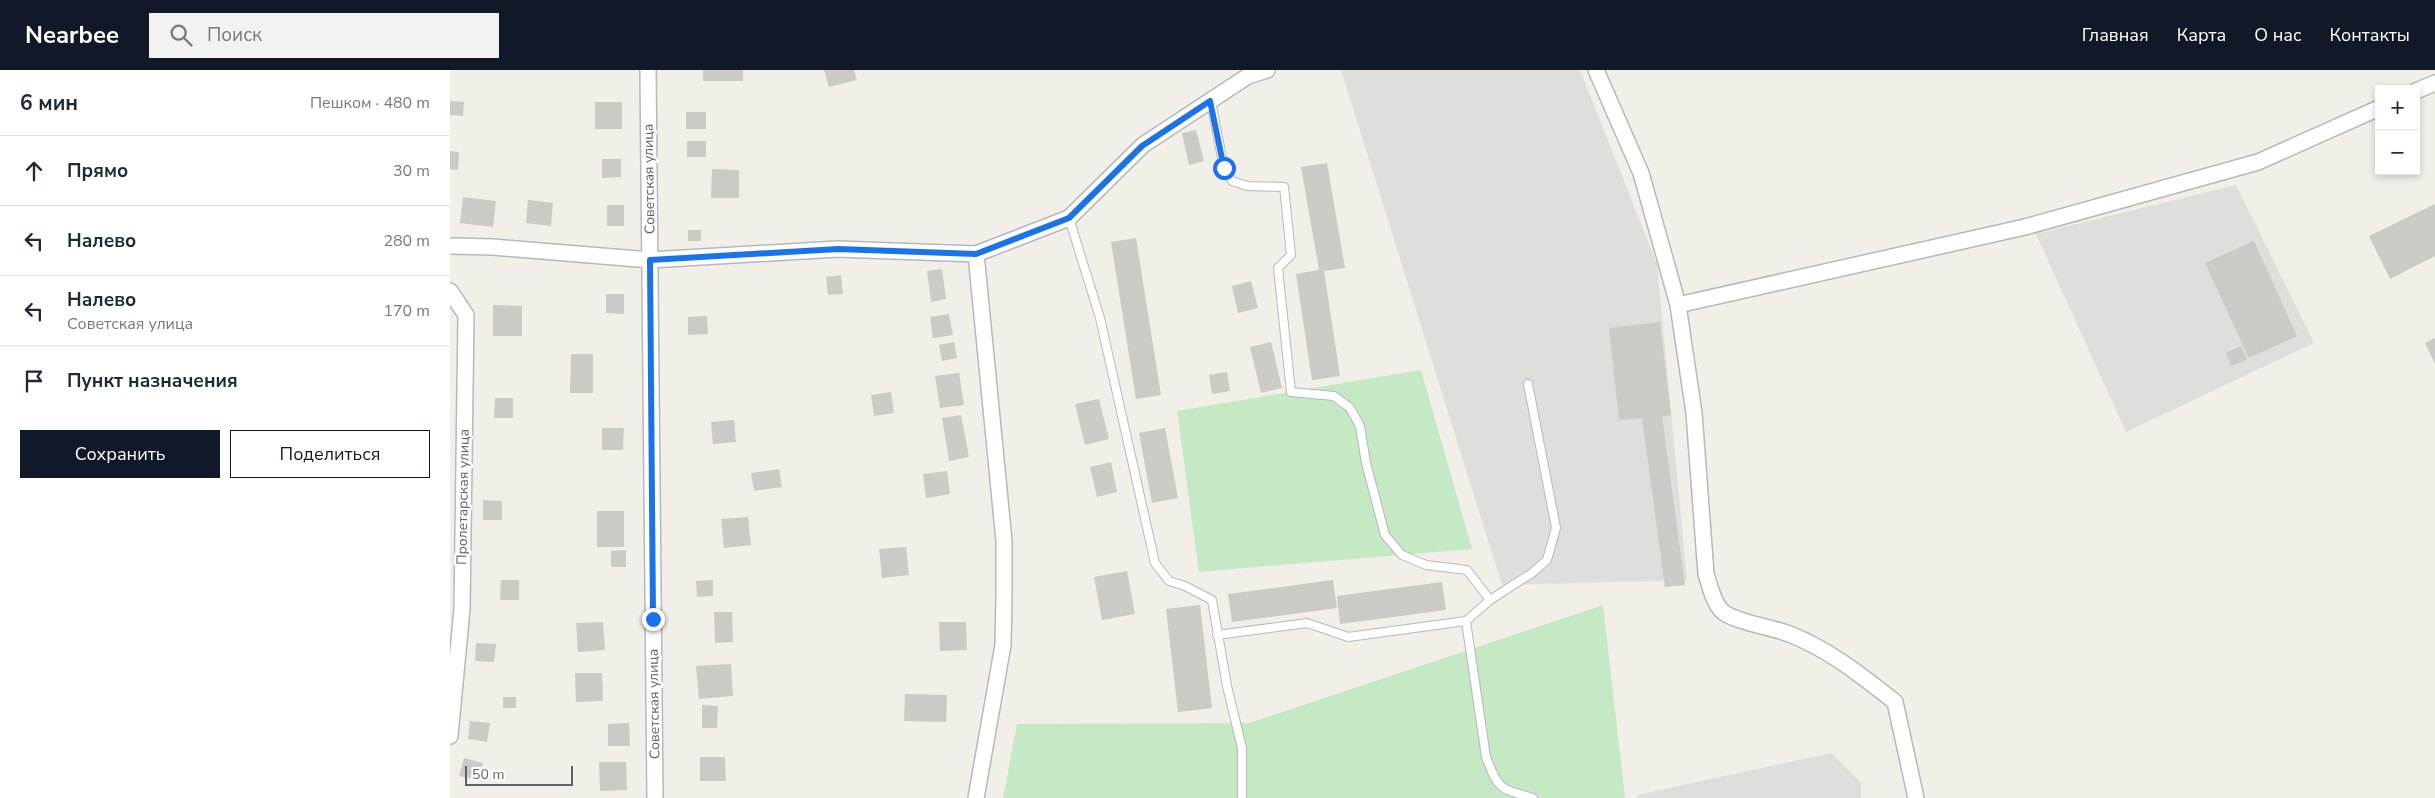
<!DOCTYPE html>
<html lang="ru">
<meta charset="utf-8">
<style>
body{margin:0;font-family:"Nunito Sans",sans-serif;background:#f2f2f3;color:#1f2937}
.controls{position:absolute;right:15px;top:15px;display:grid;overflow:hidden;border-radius:0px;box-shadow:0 2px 8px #0003}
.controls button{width:45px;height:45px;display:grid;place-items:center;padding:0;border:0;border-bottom:1px solid #e0e1e3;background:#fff;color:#1f2937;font:25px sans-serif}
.scale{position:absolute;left:15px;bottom:12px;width:108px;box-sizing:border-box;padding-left:5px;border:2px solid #5f6368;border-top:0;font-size:14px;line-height:18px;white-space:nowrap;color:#5f6368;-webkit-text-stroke:4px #fff;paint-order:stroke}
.stop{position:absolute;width:15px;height:15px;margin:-11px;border:4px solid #1a73e8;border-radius:50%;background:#fff}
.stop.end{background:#1a73e8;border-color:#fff;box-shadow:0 1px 5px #0008}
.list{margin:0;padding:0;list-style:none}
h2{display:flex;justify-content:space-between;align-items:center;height:65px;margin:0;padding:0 20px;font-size:21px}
h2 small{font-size:16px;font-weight:400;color:#747a83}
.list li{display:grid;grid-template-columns:32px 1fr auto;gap:15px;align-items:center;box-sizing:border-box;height:70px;padding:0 20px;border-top:1px solid #e0e1e3}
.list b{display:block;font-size:19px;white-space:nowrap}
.list p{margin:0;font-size:16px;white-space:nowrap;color:#747a83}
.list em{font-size:16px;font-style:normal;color:#747a83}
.actions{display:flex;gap:10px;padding:15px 20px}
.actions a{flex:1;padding:11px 0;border:1px solid #111827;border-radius:0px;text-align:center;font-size:18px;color:#111827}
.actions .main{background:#111827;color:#fff}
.icon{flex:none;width:28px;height:28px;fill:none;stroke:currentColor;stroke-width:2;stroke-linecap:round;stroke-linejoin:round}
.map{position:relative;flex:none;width:1985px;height:728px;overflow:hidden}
header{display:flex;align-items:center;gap:30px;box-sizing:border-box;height:70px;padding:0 25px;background:#111827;color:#fff}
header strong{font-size:24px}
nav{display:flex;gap:28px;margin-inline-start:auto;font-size:18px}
.search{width:350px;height:45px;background:#f2f2f3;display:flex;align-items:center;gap:12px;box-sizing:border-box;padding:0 18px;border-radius:0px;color:#747a83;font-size:19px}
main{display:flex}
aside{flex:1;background:#fff}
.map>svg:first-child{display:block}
</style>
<header>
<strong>Nearbee</strong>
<div class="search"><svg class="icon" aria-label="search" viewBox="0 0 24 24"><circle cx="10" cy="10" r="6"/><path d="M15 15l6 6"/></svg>Поиск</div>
<nav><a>Главная</a><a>Карта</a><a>О нас</a><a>Контакты</a></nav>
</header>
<main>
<aside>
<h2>6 мин<small>Пешком · 480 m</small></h2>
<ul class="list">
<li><svg class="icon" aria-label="ahead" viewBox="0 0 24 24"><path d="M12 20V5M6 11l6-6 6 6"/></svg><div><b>Прямо</b></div><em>30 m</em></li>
<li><svg class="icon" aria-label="left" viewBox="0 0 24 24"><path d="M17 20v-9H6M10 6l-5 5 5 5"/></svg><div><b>Налево</b></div><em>280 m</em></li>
<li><svg class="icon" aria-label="left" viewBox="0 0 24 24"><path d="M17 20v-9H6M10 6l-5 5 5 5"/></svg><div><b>Налево</b><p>Советская улица</p></div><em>170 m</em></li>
<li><svg class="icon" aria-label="arrive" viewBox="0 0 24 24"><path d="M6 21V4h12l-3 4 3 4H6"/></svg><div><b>Пункт назначения</b></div></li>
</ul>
<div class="actions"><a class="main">Сохранить</a><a>Поделиться</a></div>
</aside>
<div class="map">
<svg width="1985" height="728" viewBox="0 0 1985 728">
<rect width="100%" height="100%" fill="#f1efe8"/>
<path fill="#e0deda" d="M891,0H1130L1207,194L1237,510L1052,515Z
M1786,115L1864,273L1676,362L1586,164Z
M1381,683L1411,713V728H1188L1187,725Z"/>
<path fill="#c5e8c5" d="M971,300L1022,479L749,502L727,341Z
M1153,535L1175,728H553L567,654L799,653Z"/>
<path fill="#cccac5" d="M253,0H293V11H253Z
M374,0H404L407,10L379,17Z
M0,31L14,32L13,46L0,45Z
M145,32H172V59H145Z
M236,42H256V59H236Z
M746,60L754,91L739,95L732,63Z
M237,71H256V87H237Z
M0,81L9,82L8,100L0,99Z
M152,89H171V107L152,108Z
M877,93L895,198L874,201L890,306L862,310L846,204L869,200L851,97Z
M262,99L289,100V128H261Z
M13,127L46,131L43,157L10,153Z
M78,130L103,133L101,156L76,153Z
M1985,134V186L1940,209L1919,166Z
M157,135H174V156H157Z
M238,160H251V171H238Z
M686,168L711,325L686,329L661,172Z
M1804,171L1847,266L1799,288L1755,193Z
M492,199L496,229L481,232L477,201Z
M391,205L393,224L378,225L376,207Z
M801,211L808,238L788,243L782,216Z
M156,224H174V244L156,243Z
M43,235L72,236V266H43Z
M499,244L503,265L483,268L480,247Z
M257,246L258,264L238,265V247Z
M1210,252L1221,345L1212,346L1235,515L1215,517L1192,348L1169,350L1159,258Z
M1985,268V294L1975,273Z
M504,272L507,288L492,291L489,275Z
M821,272L832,318L811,323L800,277Z
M1791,276L1797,290L1781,296L1776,283Z
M121,284H143V323H120Z
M777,302L780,321L762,324L759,305Z
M509,303L514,335L490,338L485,306Z
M441,322L444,343L424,346L421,325Z
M45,328H63V348H44Z
M649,329L659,369L635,375L625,334Z
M511,345L519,387L499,391L492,348Z
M284,350L286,372L263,374L261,352Z
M152,358H174L173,380H152Z
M715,358L728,428L702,433L689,363Z
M661,392L667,422L647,427L640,397Z
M329,399L332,417L304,421L301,403Z
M497,401L500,424L476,428L473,404Z
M33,430L52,431V450H33Z
M147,441H174V477H147Z
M298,447L301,475L274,478L271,449Z
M456,477L459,505L432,508L429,479Z
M176,480V497H161V481Z
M677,501L685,544L652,550L644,507Z
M51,510H69V530H50Z
M263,510V526L247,527L246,511Z
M883,510L887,538L782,552L778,524Z
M992,512L996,540L890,554L887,526Z
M750,535L762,638L728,642L716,539Z
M264,542H282L283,572L265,573Z
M153,552L155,580L128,582L126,553Z
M489,552H516L517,580L490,581Z
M26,573L46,574L44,592L25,591Z
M281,594L283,626L249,629L246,596Z
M125,603H152L153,631L126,632Z
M455,624L497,625L496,652L454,651Z
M53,627H66V638H53Z
M252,635L268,636L267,658H252Z
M20,651L40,653L37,672L18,669Z
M179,653L180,676H158V654Z
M250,687H275L276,711H250Z
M14,688L33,693L28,710L9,706Z
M149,692H176L177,720L150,721Z"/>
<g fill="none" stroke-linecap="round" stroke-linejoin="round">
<g stroke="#b5b8bc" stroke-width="10">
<path id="service" d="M761,31L774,98L782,111L797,116L834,117L841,185L828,198L841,322L884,326L900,338L910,356L916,393L935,465L952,485L976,495L1017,500L1040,530
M619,148L650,248L705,493L719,511L735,516L762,530L777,616L792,678V728
M1078,314L1106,458L1097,490L1082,503L1040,530L1016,551L1036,687C1049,721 1050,718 1083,728
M767,565L857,553L898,567L1016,551"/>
</g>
<g stroke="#b5b8bc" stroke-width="18">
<path id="minor" d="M198,0L205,728
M1146,0L1191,103L1228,235L1244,343L1256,504C1260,516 1264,537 1276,544C1293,554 1323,557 1342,565C1381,581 1412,606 1445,632L1466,728
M1966,21L1985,13
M0,176L43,177L200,190L388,179L526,184L619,148L693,75L798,6L817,0
M526,184L554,471V526L553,575L526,728
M0,221L16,245L12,539L0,666
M1228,235L1575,157L1808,92L1929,38"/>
</g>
<use href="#service" stroke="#fff" stroke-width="8"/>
<use href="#minor" stroke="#fff" stroke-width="15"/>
</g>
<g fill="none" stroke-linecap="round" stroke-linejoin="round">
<path stroke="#1a73e8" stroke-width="6" d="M203,549L200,190L388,179L526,184L619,148L692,76L760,31L774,98"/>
</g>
<g text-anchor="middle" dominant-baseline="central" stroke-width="5" stroke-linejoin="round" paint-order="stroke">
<g font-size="14" fill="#5f6368" stroke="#fff">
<text transform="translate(199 109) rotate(-91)">Советская улица</text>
<text transform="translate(13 427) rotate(-89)">Пролетарская улица</text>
<text transform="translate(204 634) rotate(-91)">Советская улица</text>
</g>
</g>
</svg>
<div class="controls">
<button>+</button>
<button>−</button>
</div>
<div class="scale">50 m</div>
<div class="stop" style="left:774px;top:98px"></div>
<div class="stop end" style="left:203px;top:549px"></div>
</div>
</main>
